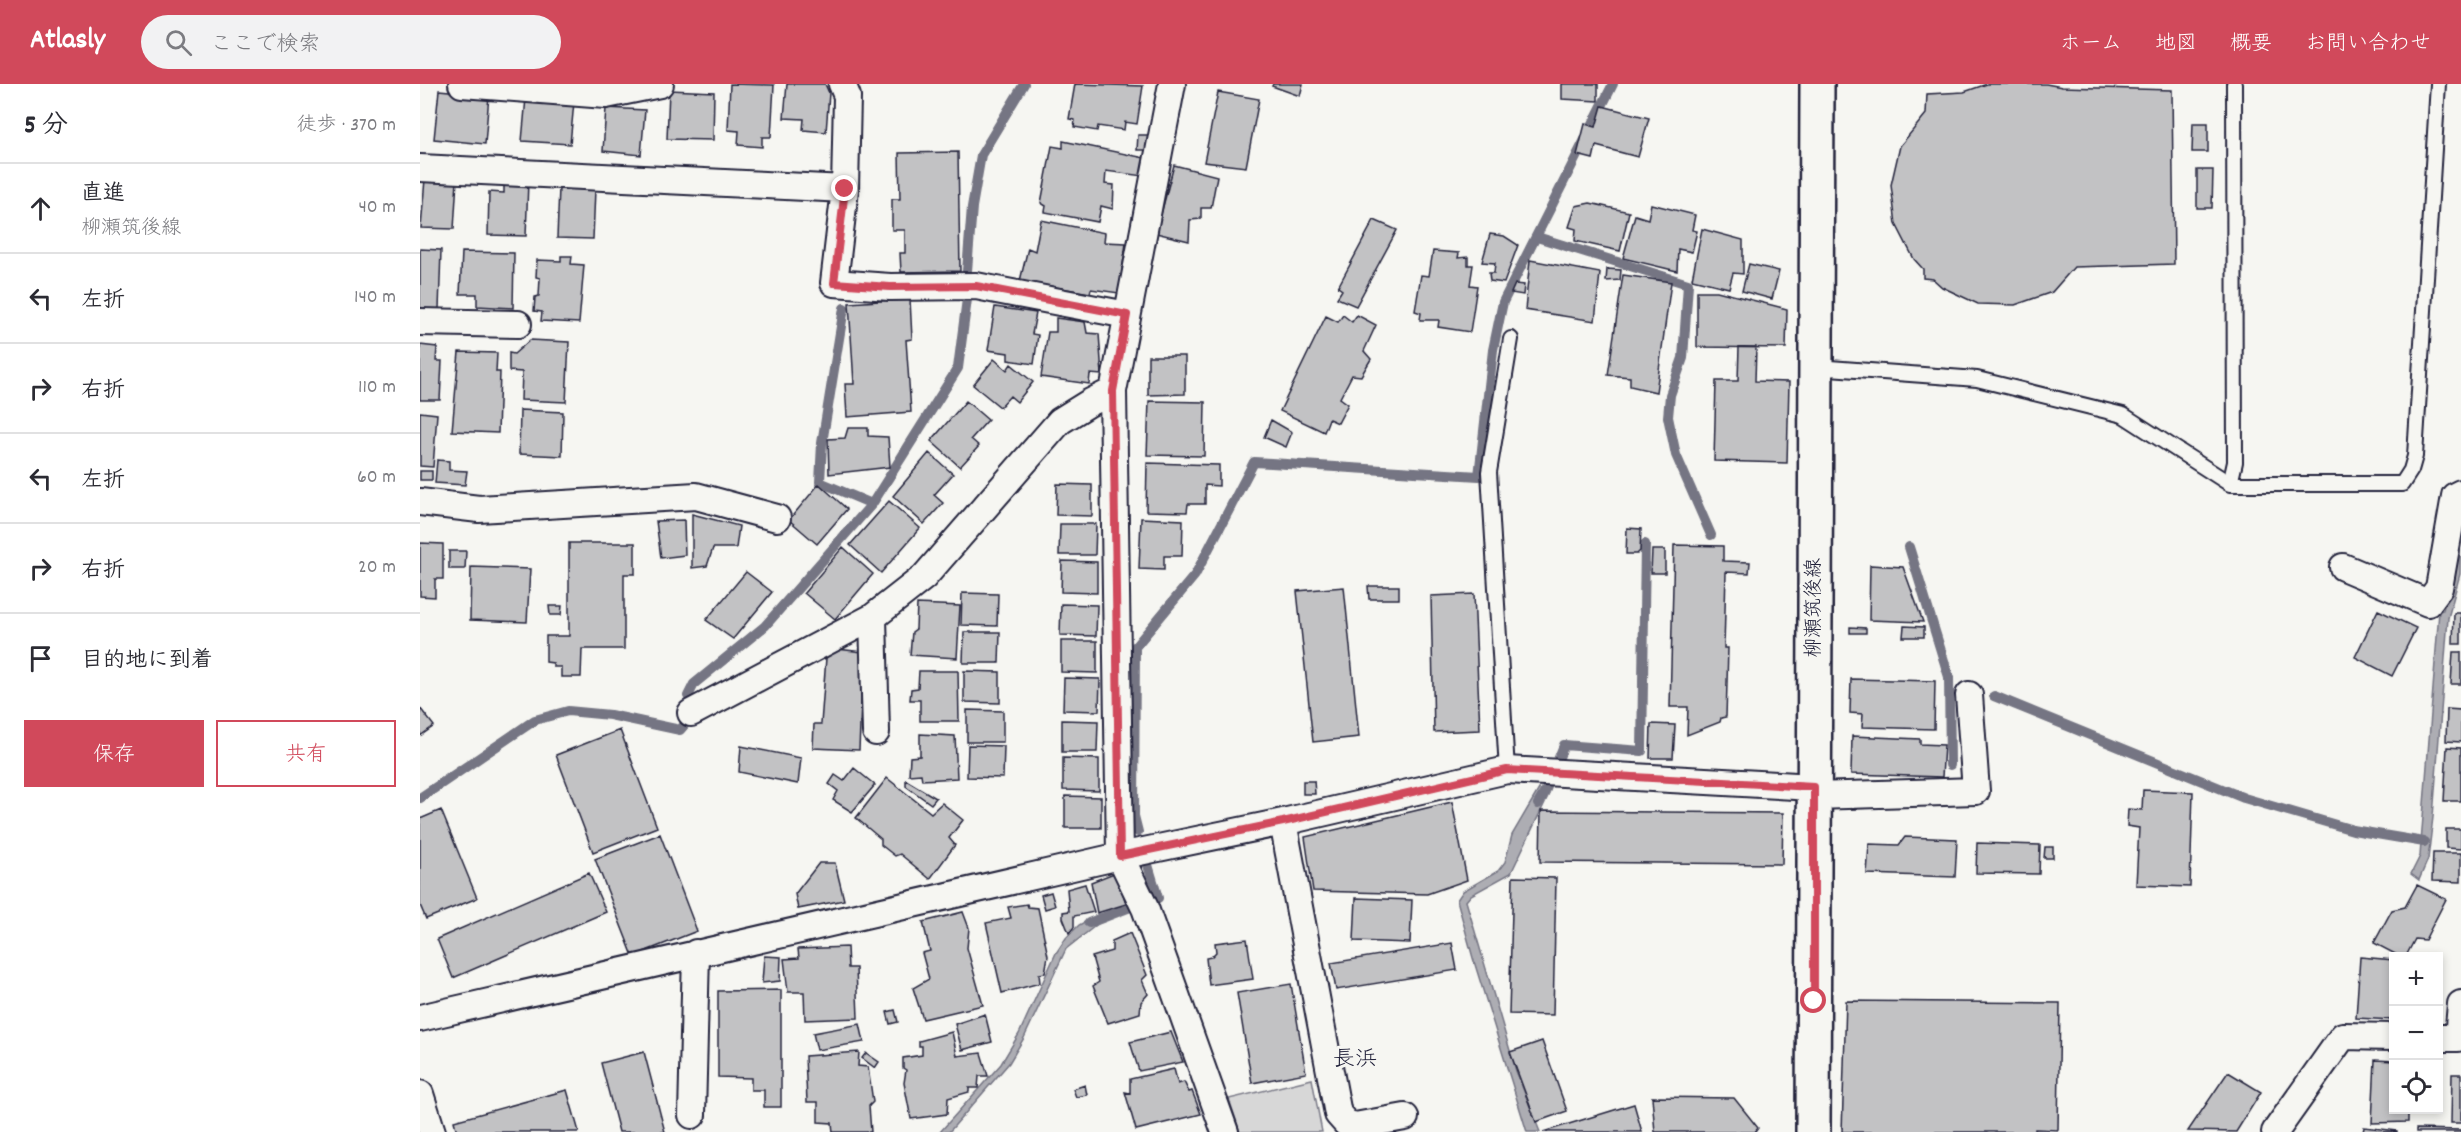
<!DOCTYPE html>
<html lang="ja">
<meta charset="utf-8">
<style>
body{margin:0;font-family:Dekko,"Klee One",sans-serif;background:#f2f2f3;color:#2b2b33}
.controls{position:absolute;right:18px;bottom:18px;display:grid;overflow:hidden;border-radius:0px;box-shadow:0 3px 9px #0003}
.controls button{width:54px;height:54px;display:grid;place-items:center;padding:0;border:0;border-bottom:2px solid #e1e1e2;background:#fff;color:#2b2b33;font:30px sans-serif}
.stop{position:absolute;width:18px;height:18px;margin:-14px;border:4px solid #d1495b;border-radius:50%;background:#fff}
.stop.end{background:#d1495b;border-color:#fff;box-shadow:0 2px 6px #0008}
.list{margin:0;padding:0;list-style:none}
h2{display:flex;justify-content:space-between;align-items:center;height:78px;margin:0;padding:0 24px;font-size:26px}
h2 small{font-size:20px;font-weight:400;color:#7c7c81}
.list li{display:grid;grid-template-columns:39px 1fr auto;gap:18px;align-items:center;box-sizing:border-box;height:90px;padding:0 24px;border-top:2px solid #e1e1e2}
.list b{display:block;font-size:22px;white-space:nowrap}
.list p{margin:0;font-size:20px;white-space:nowrap;color:#7c7c81}
.list em{font-size:20px;font-style:normal;color:#7c7c81}
.actions{display:flex;gap:12px;padding:18px 24px}
.actions a{flex:1;padding:14px 0;border:2px solid #d1495b;border-radius:0px;text-align:center;font-size:21px;color:#d1495b}
.actions .main{background:#d1495b;color:#fff}
.icon{flex:none;width:33px;height:33px;fill:none;stroke:currentColor;stroke-width:2;stroke-linecap:round;stroke-linejoin:round}
.map{position:relative;flex:none;width:2041px;height:1048px;overflow:hidden}
header{display:flex;align-items:center;gap:36px;box-sizing:border-box;height:84px;padding:0 30px;background:#d1495b;color:#fff}
header strong{font-size:28px}
nav{display:flex;gap:33px;margin-inline-start:auto;font-size:21px}
.search{width:420px;height:54px;background:#f2f2f3;display:flex;align-items:center;gap:15px;box-sizing:border-box;padding:0 21px;border-radius:33px;color:#7c7c81;font-size:22px}
main{display:flex}
aside{flex:1;background:#fff}
.map>svg:first-child{display:block}
</style>
<header>
<strong>Atlasly</strong>
<div class="search"><svg class="icon" aria-label="search" viewBox="0 0 24 24"><circle cx="10" cy="10" r="6"/><path d="M15 15l6 6"/></svg>ここで検索</div>
<nav><a>ホーム</a><a>地図</a><a>概要</a><a>お問い合わせ</a></nav>
</header>
<main>
<aside>
<h2>5 分<small>徒歩 · 370 m</small></h2>
<ul class="list">
<li><svg class="icon" aria-label="ahead" viewBox="0 0 24 24"><path d="M12 20V5M6 11l6-6 6 6"/></svg><div><b>直進</b><p>柳瀬筑後線</p></div><em>40 m</em></li>
<li><svg class="icon" aria-label="left" viewBox="0 0 24 24"><path d="M17 20v-9H6M10 6l-5 5 5 5"/></svg><div><b>左折</b></div><em>140 m</em></li>
<li><svg class="icon" aria-label="right" viewBox="0 0 24 24"><path d="M7 20v-9h11M14 6l5 5-5 5"/></svg><div><b>右折</b></div><em>110 m</em></li>
<li><svg class="icon" aria-label="left" viewBox="0 0 24 24"><path d="M17 20v-9H6M10 6l-5 5 5 5"/></svg><div><b>左折</b></div><em>60 m</em></li>
<li><svg class="icon" aria-label="right" viewBox="0 0 24 24"><path d="M7 20v-9h11M14 6l5 5-5 5"/></svg><div><b>右折</b></div><em>20 m</em></li>
<li><svg class="icon" aria-label="arrive" viewBox="0 0 24 24"><path d="M6 21V4h12l-3 4 3 4H6"/></svg><div><b>目的地に到着</b></div></li>
</ul>
<div class="actions"><a class="main">保存</a><a>共有</a></div>
</aside>
<div class="map">
<svg width="2041" height="1048" viewBox="0 0 2041 1048">
<rect width="100%" height="100%" fill="#f6f6f2"/>
<filter id="ink" filterUnits="userSpaceOnUse"><feTurbulence type="fractalNoise" baseFrequency=".0167" numOctaves="2"/><feDisplacementMap in="SourceGraphic" scale="12" xChannelSelector="R" yChannelSelector="G"/><feConvolveMatrix kernelMatrix="1 2 1 2 8 2 1 2 1" color-interpolation-filters="sRGB"/></filter>
<g filter="url(#ink)">
<path fill="#d7d7d7" stroke="#7c7c89" stroke-width="1.5" d="M892,995L902,1048H820L809,1015Z"/>
<path fill="#adadb3" stroke="#757583" stroke-width="1.5" d="M2041,415L2040,490L2028,534L2013,733L2008,775L1999,796L1991,790L2000,772L2019,527L2023,526L2035,481Z
M1119,705L1129,710L1091,789L1051,811L1046,817L1096,987L1120,1048H1107L1053,874L1037,816L1043,807L1078,787L1085,778L1092,751Z
M679,830L684,835L646,865L604,954L589,979L529,1048H520L581,980L599,950L636,869L646,854L659,841Z"/>
<g fill="none" stroke-linecap="round" stroke-linejoin="round">
<path stroke="#757583" stroke-width="10" d="M1117,153L1268,200L1263,274L1250,311L1248,333L1256,371L1291,451
M547,187L552,123L561,71L604,0
M424,224L402,359L400,398L452,420
M1489,463L1529,593L1530,681
M268,612L274,600L345,542L452,420L538,284L547,215
M1574,612L1824,714L1933,746L2004,758
M0,714L115,636L148,627L190,631L260,646L266,639
M1118,720L1125,708L1144,661L1222,667L1225,460
M718,748L714,732L715,563L775,491L834,378L1059,392L1073,266L1083,218L1193,0
M728,781L738,814L732,816
M669,839L718,820"/>
</g>
<path fill="#c2c2c4" stroke="#22223b" stroke-width="1.5" d="M310,0L354,1L351,53H342V63L318,61L319,47L308,46Z
M367,0H405L409,9L406,48L383,46L384,35L364,34Z
M655,0L723,2L717,40L705,38L704,46L678,42L677,47L654,43L655,36L649,35Z
M853,0H883L880,12L852,2Z
M1142,0H1178V17L1142,15Z
M1567,0H1626L1642,3L1752,6L1754,180L1654,183L1632,208L1595,221L1558,220L1522,203L1513,195L1503,194V185L1494,175L1476,140L1471,101L1480,62L1506,30L1507,10L1544,8Z
M19,6L69,11L65,60L14,55Z
M249,6L294,8L293,56L247,55Z
M798,8L839,15L826,83L784,78Z
M106,14L154,18L150,60L102,57Z
M1182,22L1229,34L1218,73L1176,62L1173,75L1157,71L1165,40L1176,43Z
M186,24L225,26L221,71L183,67Z
M1773,39H1788V68H1772Z
M718,51H729L727,66H717Z
M643,57L725,74L723,92L686,87L685,100L694,101L693,125L681,122L678,138L625,128L626,122L621,119L632,62L643,64Z
M538,68L540,187L481,188L480,169H485V146H472V115H480L479,69Z
M754,81L797,92L791,124H781V135L770,136L769,157L736,149Z
M1777,86H1793L1792,124H1777Z
M5,95L37,96L34,145L1,144Z
M84,97H108L106,152L68,151L69,108L84,109Z
M139,104L175,105L173,155L137,154Z
M1170,119L1209,128L1200,167L1155,157L1156,145L1149,143L1156,122Z
M1231,120L1275,131L1272,146L1277,147L1272,168L1258,165L1257,187L1203,174L1215,131L1228,135Z
M621,136L685,149L684,158L706,159L699,209L671,205L670,209L600,197L608,164L615,167Z
M954,136L977,146L936,222L917,214L922,206L918,203Z
M1282,145L1323,156V190L1313,189L1309,204L1272,195Z
M1070,150L1084,152L1098,161L1084,199L1070,197L1069,189H1074L1075,179L1062,178Z
M0,165L21,166L19,225H0Z
M1013,167L1039,169L1038,174L1048,173V181H1053L1050,201L1057,202L1050,248L1018,243L1019,236H1000L1001,229L995,227L1001,191L1009,192Z
M42,168L94,169L93,224L57,222V210H40Z
M141,172H152L151,180L164,181L159,239L121,237L122,228L114,227L115,213L119,212L120,194L116,193L117,176L141,177Z
M1110,176L1180,189L1175,237L1105,226Z
M1329,180L1359,187L1352,215L1322,207Z
M1187,185L1201,186L1200,196L1186,197Z
M1203,191L1251,198L1236,308L1210,302V293L1188,291Z
M1095,200L1104,201L1103,211L1091,209Z
M1277,207H1297L1367,225L1366,264L1277,263Z
M490,215L492,255L486,256L491,328L427,333L425,300H434L429,219Z
M575,223L616,229L612,250L618,251L614,280L588,276V269L568,266Z
M923,231L932,238L937,231L956,241L944,267L951,275L941,292L932,291L920,314L928,320L918,339L909,335L904,348L860,327L906,232L918,238Z
M636,234L665,238L667,249L679,250L682,291L670,290L669,300L621,293L628,248H636Z
M110,256L149,258L146,318L101,316L102,288L89,287V269L94,270Z
M0,261L17,263L16,277H22L20,316H0Z
M1319,263H1336L1335,297L1369,298L1367,379L1294,377L1296,297H1318Z
M39,268L77,269L76,288H80L78,349L32,347Z
M728,272H765V310L728,311Z
M574,275L587,286L591,280L613,298L597,318L590,312L580,323L553,301Z
M546,317L568,336L551,355L559,362L540,383L511,357Z
M729,317L785,318L784,372L727,371Z
M100,326L143,328L142,372L99,370Z
M0,328L17,330L13,383L0,382Z
M851,336L872,348L866,363L844,353Z
M428,344H448V352L468,353L470,383L409,390L408,355L425,354Z
M509,369L533,390L514,411L523,419L504,440L473,412Z
M17,376L29,377V386L47,387L45,401L15,399Z
M727,379L799,381V402L785,401V420H768L767,428L726,427Z
M0,387H12V396H0Z
M399,400L427,425L397,460L369,436Z
M637,400L672,401V432L636,431Z
M469,417L500,444L461,489L430,461Z
M272,430L319,442L316,464H293L287,482L272,484Z
M721,434L763,436L762,472H744V486L719,485Z
M264,436L265,471L241,474L236,437Z
M640,440H676L675,471H639Z
M1207,444L1221,445L1220,467L1217,470H1206Z
M0,459L23,460V495H15V513L0,512Z
M149,459H215V490H204V565H162L161,593H141V583H133V579L126,578V552H149Z
M1254,461L1303,462V477L1330,478L1329,489L1306,488L1304,564H1308L1306,633L1301,634L1300,638L1267,651L1268,623H1250Z
M423,463L453,490L415,535L384,509Z
M1232,466H1245V489H1231Z
M29,467H46L45,485H29Z
M642,477L677,478V509L641,508Z
M1450,481L1483,483L1503,538L1449,536Z
M51,483L110,485L107,538L50,536Z
M326,488L352,508L313,555L286,536Z
M948,502H979V515H949Z
M924,503L939,653L893,658L877,507Z
M542,509L578,510L577,542L541,541Z
M1054,510L1060,646L1014,648L1011,512Z
M497,520L540,522L537,574L490,571L492,548L496,545Z
M641,520L677,521L676,552L640,551Z
M129,522H142L141,531H130Z
M1958,526L1996,544L1972,592L1935,573Z
M2034,529H2041V560H2033Z
M1484,542L1504,543V553H1483Z
M1430,543L1446,544V549H1430Z
M544,548H580L579,579H543Z
M641,557H677V589L641,588Z
M417,565L443,568L439,666L393,664L394,640H401L406,574Z
M2033,568H2041V600H2031Z
M499,587H538L539,637H500V616H490L491,605L498,604Z
M544,587L580,588V619L544,618Z
M644,594L680,595L679,627L643,626Z
M1431,595L1515,597L1514,645L1442,643L1443,630L1430,629Z
M0,624L14,642L0,652Z
M2027,625L2041,626V658L2026,657Z
M547,626L583,627V658H547Z
M642,636L678,637L677,668H642Z
M1231,640L1255,641L1253,674H1230Z
M200,646L237,743L173,768L136,671Z
M500,650L535,652L537,694L502,696L501,690L489,691L490,673L500,672Z
M1432,652L1500,655V660L1524,661L1522,693L1431,690Z
M548,661L584,662L583,694L547,693Z
M321,662L381,674L378,700L319,688Z
M2027,663L2041,664V717H2024Z
M643,674L679,675V707L643,706Z
M434,684L455,701L432,728L413,716L418,707L409,700L415,691L424,697Z
M467,694L511,729L522,719L543,736L529,754L535,761L510,795L480,770L475,772L461,761V755L436,734Z
M486,696L516,714L511,720L486,702Z
M883,697H894L895,710H883Z
M1723,706L1773,708L1770,803L1716,801L1719,744L1707,742L1708,725L1722,726Z
M645,712L681,713V744H645Z
M1032,718L1047,796L1007,810L893,807L885,753Z
M21,726L57,814L6,835L0,821V735Z
M1121,727L1363,729L1362,780L1120,778Z
M2026,745H2041V765L2026,764Z
M240,750L277,847L213,872L175,775Z
M1485,753L1537,755L1535,793L1447,790L1449,760L1479,761Z
M1557,759L1620,761L1619,790L1556,789Z
M1625,763H1633V774H1624Z
M2013,769H2041V798L2012,797Z
M399,779H415L424,816L378,825L375,810Z
M169,789L186,828L33,894L17,855Z
M694,789L698,792L706,820L677,829L671,798Z
M1093,793L1136,794L1133,931L1089,930Z
M665,800L674,828L654,832V843L649,849L643,834V828L649,827L647,805Z
M1997,801L2026,815L2005,856L1995,855L1986,872H1979L1954,859L1972,826L1985,823Z
M631,808L635,822L625,825L621,811Z
M936,814L992,816L990,859L934,857Z
M607,820L608,823L618,824L628,872L625,889L619,890L620,899L582,909L566,839L591,834L588,823Z
M543,828L549,844L547,864L563,921L503,935L493,904L509,895L502,869L510,867L503,838Z
M710,849L727,891L722,896L728,910L721,918L720,929L688,939L673,902L679,898L672,873L692,867V857Z
M827,855L833,895L789,901L786,874L791,873L796,868L795,859Z
M1032,859L1037,886L916,906L911,879Z
M427,863L428,884H436L438,934L385,936L384,908H368L364,875L379,874L378,865Z
M344,872L361,873L360,897L342,899Z
M1940,873L1974,876V936L1936,934Z
M871,900L886,989L832,999L817,909Z
M361,906V1023H344V1006H331V994L298,993V907Z
M1426,917L1640,919L1638,1046L1615,1045V1048H1422Z
M475,926L478,938L470,940L467,928Z
M565,930L572,958L542,966L535,940Z
M440,940L444,958L397,966L393,949Z
M532,948L537,972L561,969L568,992H559L558,1004H549V1008L528,1014L527,1030L491,1035L484,999L486,986L483,984V974L502,971V962H499V957Z
M751,948L763,978L719,987L710,958Z
M1122,957L1147,1027L1116,1038L1090,968Z
M224,968L245,1048H199L181,979Z
M439,968L438,982L448,983L453,1018L449,1022L451,1048H413L412,1039L398,1038V1018H387L385,972Z
M446,969L459,978L455,984L442,974Z
M1955,976L1974,977V1026H1988V1038L1952,1039Z
M754,985L758,1000L764,998L769,1008L772,1007L781,1030L716,1046L705,1008L710,1009V995Z
M1808,988L1841,1008L1816,1048L1768,1047Z
M2032,990H2041V1039H2031Z
M665,1001L667,1011L656,1013L653,1005Z
M147,1006L159,1048H37L34,1037Z
M1232,1013L1314,1014L1338,1044L1335,1048H1235Z
M1214,1020L1222,1048H1123Z
M1944,1043L1977,1047V1048H1943Z
M1996,1045L2041,1046V1048H1996Z"/>
<g fill="none" stroke-linecap="round" stroke-linejoin="round">
<g stroke="#22223b" stroke-width="18">
<path id="lane" d="M1396,283L1557,295L1703,331L1810,400H1982L1991,386L1995,372L2018,0
M1810,400L1815,378L1814,0
M1087,686L1069,388L1091,255"/>
</g>
<g stroke="#22223b" stroke-width="30">
<path id="street" d="M42,0L186,11L240,0
M422,0L427,12L425,105L414,199L470,203L556,202L707,231
M752,0L693,307L700,772L725,824L805,1048
M0,84L425,105
M0,238L98,240
M0,418L59,425L276,412L357,434
M1923,483L2008,519L2019,504L2035,412L2041,409
M453,533L456,648
M271,629L453,533L504,493L640,337L669,319L693,307
M1395,712L1556,707L1549,611
M863,738L918,1030L926,1039L935,1042L985,1033
M0,934L700,772L863,738L1087,686L1394,703
M2018,954H2038L2041,920
M0,1010L12,1048
M272,1031L276,869
M1855,1048L1923,952L1974,953"/>
</g>
<g stroke="#22223b" stroke-width="38">
<path id="secondary" d="M1393,1048L1397,0"/>
</g>
<use href="#lane" stroke="#f6f6f2" stroke-width="14"/>
<use href="#street" stroke="#f6f6f2" stroke-width="26"/>
<use href="#secondary" stroke="#f6f6f2" stroke-width="33"/>
</g>
</g>
<g fill="none" stroke-linecap="round" stroke-linejoin="round" filter="url(#ink)">
<path stroke="#d1495b" stroke-width="8" d="M425,105L414,199L470,203L556,202L707,231L693,307L700,772L863,738L1087,686L1394,703V917"/>
</g>
<g text-anchor="middle" dominant-baseline="central" stroke-width="6" stroke-linejoin="round" paint-order="stroke">
<g font-size="20" fill="#22223b" stroke="#f6f6f2">
<text transform="translate(1395 524) rotate(-90)">柳瀬筑後線</text>
</g>
<g font-size="22" fill="#22223b" stroke="#f6f6f2">
<text x="935" y="976">長浜</text>
</g>
</g>
</svg>
<div class="controls">
<button>+</button>
<button>−</button>
<button><svg class="icon" aria-label="locate" viewBox="0 0 24 24"><circle cx="12" cy="12" r="6"/><path d="M12 2v4M12 18v4M2 12h4M18 12h4"/></svg></button>
</div>
<div class="stop" style="left:1394px;top:917px"></div>
<div class="stop end" style="left:425px;top:105px"></div>
</div>
</main>
